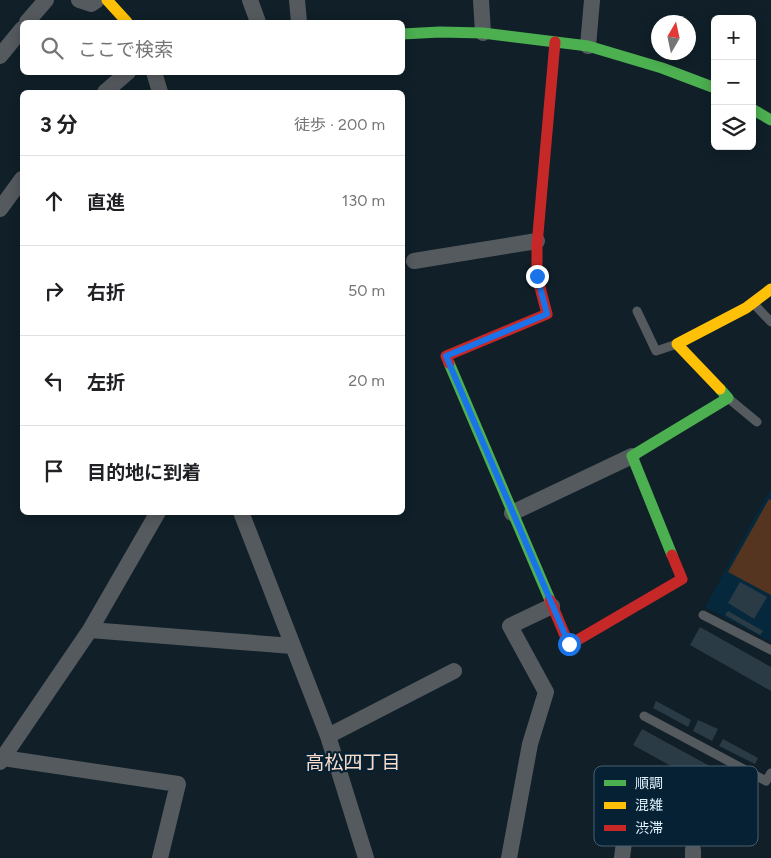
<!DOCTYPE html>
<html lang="ja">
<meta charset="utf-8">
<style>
body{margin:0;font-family:Figtree,"Noto Sans JP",sans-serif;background:#f6f6f6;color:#202124}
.controls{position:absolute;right:15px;top:15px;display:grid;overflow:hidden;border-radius:8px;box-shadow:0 2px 12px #0003}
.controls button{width:45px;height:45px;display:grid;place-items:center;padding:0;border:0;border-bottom:1px solid #e0e0e0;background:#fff;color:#202124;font:25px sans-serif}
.compass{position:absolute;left:651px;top:15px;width:45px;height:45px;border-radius:50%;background:#fff;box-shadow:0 2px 12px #0003;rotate:9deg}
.stop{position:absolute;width:15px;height:15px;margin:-11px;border:4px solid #1a73e8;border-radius:50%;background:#fff}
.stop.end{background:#1a73e8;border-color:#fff;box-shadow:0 1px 5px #0008}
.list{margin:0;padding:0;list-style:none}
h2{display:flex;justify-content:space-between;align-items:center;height:65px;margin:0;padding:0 20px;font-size:21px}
h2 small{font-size:16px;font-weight:400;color:#757577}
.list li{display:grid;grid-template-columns:32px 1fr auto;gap:15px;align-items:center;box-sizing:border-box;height:90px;padding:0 20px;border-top:1px solid #e0e0e0}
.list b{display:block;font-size:19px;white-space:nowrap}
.list em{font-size:16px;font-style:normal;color:#757577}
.icon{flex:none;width:28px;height:28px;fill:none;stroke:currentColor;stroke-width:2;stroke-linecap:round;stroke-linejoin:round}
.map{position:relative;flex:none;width:771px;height:858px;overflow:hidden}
.search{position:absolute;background:#fff;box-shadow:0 2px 12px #0003;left:20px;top:20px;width:385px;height:55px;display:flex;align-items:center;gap:12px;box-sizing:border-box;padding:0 18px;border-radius:8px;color:#757577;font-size:19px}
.panel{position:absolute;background:#fff;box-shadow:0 2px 12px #0003;left:20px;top:90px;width:385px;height:425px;border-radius:8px}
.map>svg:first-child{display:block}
</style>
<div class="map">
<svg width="771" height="858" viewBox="0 0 771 858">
<rect width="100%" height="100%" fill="#101f28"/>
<path fill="#06283c" d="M771,488V642L705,607Z"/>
<path fill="#553520" d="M769,499L771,500V595L728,572Z"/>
<path fill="#2a3b46" d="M740,582L767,597L754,619L728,603Z
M728,611L763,631L760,635L725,615Z
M700,627L771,667V691L690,645Z
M656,701L691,720L688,727L653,708Z
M698,720L718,729L712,741L693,731Z
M642,729L750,788L741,805L633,745Z
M723,739L758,758L755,764L719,746Z"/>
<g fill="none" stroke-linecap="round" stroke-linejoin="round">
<path stroke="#555a5f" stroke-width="9" d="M753,303L771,322
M637,311L656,351L677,344
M728,398L757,422
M703,615L771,650
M644,716L766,781L771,773"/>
<path stroke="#555a5f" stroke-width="16" d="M79,0L91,4L97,0
M250,0L258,22
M297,0L299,22
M481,0L483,33
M27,22L46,0
M588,46L592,0
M0,56L22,29
M154,72L160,92
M105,92L128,72
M0,209L22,179
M414,261L537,241
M241,512L328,736L366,858
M512,513L632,456
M90,630L292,646
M328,736L454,671
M3,758L178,784L160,858
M0,762L90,630L158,512
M509,858L530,744L546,692L510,626L552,606
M622,858L628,810
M693,858V850"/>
<path stroke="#4caf50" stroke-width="11" d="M402,34L440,32L483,33L588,46L662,68L715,88
M752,109L771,120
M449,363L550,600
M672,555L632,456L728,398L720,389"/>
<path stroke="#ffc107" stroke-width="11" d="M107,0L127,22
M720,389L677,344L746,308L771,289"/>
<path stroke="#c62828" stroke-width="11" d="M449,363L446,356L547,314L537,276V245L555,42
M550,600L569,645L682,579L672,555"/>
</g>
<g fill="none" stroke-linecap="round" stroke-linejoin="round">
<path stroke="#1a73e8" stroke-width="6" d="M537,276L547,314L446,356L569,644"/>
</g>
<g text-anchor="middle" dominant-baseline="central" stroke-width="4.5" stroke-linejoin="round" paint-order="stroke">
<g font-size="19" fill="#faddcb" stroke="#052133">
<text x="353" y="762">高松四丁目</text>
</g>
</g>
<rect x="594" y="766" width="164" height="80" rx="8" fill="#052133" stroke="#486070" stroke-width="1"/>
<rect x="604" y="780" width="22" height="6" fill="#4caf50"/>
<rect x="604" y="802" width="22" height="7" fill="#ffc107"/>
<rect x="604" y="825" width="22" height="6" fill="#c62828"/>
<g font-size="14" fill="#e3f3ff">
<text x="635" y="788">順調</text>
<text x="635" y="810">混雑</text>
<text x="635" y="833">渋滞</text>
</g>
</svg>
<div class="controls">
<button>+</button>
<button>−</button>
<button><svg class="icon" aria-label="layers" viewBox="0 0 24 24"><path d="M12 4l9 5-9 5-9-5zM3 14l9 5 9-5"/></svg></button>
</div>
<svg class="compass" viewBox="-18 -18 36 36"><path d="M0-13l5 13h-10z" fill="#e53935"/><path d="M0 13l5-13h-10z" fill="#757577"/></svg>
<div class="stop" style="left:569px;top:644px"></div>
<div class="stop end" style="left:537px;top:276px"></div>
<div class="search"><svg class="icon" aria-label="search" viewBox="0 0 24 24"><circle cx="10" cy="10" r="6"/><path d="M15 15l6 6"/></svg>ここで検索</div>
<section class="panel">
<h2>3 分<small>徒歩 · 200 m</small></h2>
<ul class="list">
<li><svg class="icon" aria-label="ahead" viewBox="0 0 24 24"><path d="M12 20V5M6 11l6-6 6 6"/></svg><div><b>直進</b></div><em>130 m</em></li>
<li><svg class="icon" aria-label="right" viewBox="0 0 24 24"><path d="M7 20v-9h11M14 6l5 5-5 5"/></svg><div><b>右折</b></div><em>50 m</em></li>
<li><svg class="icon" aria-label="left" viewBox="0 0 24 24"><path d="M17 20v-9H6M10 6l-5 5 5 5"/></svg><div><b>左折</b></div><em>20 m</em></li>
<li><svg class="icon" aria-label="arrive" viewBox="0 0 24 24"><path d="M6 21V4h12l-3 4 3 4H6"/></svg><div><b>目的地に到着</b></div></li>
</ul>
</section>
</div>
